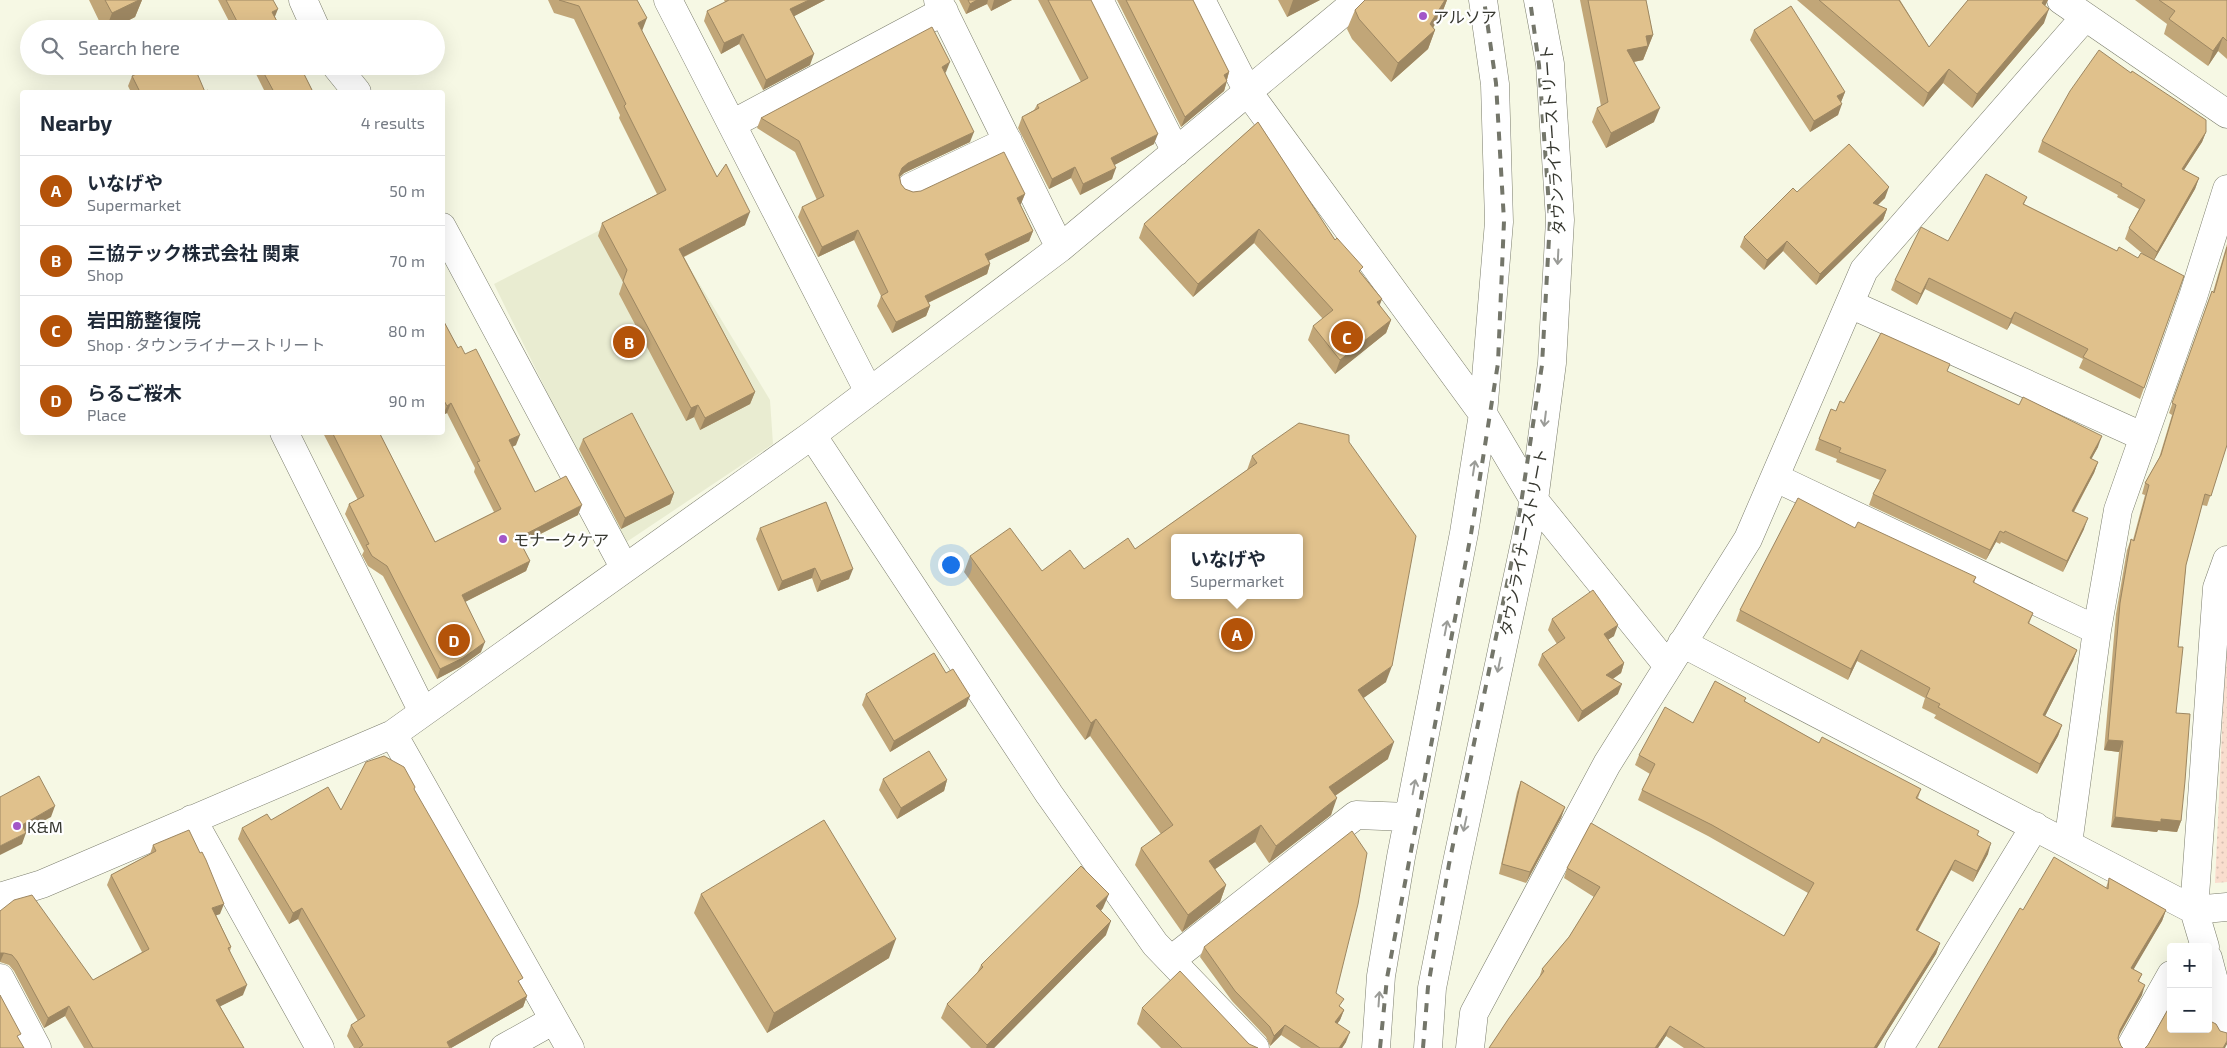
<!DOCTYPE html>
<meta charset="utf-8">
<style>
body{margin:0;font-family:"Exo 2","Noto Sans JP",sans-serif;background:#f2f2f3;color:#1f2937}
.controls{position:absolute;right:15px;bottom:15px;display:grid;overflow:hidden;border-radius:5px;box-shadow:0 5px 20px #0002}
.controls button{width:45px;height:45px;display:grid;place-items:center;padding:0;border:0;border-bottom:1px solid #e0e1e3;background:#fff;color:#1f2937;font:25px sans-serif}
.you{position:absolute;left:950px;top:564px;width:18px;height:18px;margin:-12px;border:4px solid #fff;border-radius:50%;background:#1a73e8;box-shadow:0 0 0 8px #1a73e833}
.badge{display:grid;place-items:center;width:32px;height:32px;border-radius:50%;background:#b45309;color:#fff;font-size:16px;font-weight:700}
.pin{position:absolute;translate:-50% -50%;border:2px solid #fff;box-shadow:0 1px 5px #0006}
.popup{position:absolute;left:1171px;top:534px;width:132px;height:65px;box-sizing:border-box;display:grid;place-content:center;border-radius:5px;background:#fff;filter:drop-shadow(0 1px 4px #0005);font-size:16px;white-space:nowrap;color:#747a83}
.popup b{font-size:19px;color:#1f2937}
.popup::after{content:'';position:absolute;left:50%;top:100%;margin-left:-10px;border:10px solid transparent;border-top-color:#fff}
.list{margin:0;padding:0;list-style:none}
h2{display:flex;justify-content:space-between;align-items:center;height:65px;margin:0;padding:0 20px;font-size:21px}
h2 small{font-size:16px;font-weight:400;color:#747a83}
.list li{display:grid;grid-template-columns:32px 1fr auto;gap:15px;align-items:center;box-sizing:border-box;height:70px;padding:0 20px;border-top:1px solid #e0e1e3}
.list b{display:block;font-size:19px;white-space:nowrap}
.list p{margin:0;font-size:16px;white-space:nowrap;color:#747a83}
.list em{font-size:16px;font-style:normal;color:#747a83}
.icon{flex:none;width:28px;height:28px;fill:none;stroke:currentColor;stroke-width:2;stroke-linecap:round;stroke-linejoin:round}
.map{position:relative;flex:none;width:2227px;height:1048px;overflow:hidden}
.search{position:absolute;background:#fff;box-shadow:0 5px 20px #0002;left:20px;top:20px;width:425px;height:55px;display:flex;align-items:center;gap:12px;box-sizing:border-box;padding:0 18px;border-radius:28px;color:#747a83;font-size:19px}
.panel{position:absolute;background:#fff;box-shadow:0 5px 20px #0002;left:20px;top:90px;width:425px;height:345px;border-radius:5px}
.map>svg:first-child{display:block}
</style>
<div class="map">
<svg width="2227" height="1048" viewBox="0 0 2227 1048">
<defs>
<pattern id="park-dots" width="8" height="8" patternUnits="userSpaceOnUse" patternTransform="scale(1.25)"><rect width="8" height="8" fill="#f9ddce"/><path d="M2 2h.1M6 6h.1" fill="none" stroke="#d6beb1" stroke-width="1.8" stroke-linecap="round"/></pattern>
</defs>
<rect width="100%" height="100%" fill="#f6f8e4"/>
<path fill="#e9ecd1" d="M651,204L770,400L773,444L622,545L494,284Z"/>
<path fill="url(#park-dots)" d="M2227,622V882L2215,883Z"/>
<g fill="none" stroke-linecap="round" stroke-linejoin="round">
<g stroke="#7b7d6c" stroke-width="29">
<path id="minor" d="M303,0L316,29
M668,0L869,392
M938,0L1060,248
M1099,0L1176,152
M1201,0L1248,92L1483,414L1534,500L1668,666
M2061,0L2227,114
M336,66L357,92
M732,124L944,11
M911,187L1008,141
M442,227L624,567
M1850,304L2144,437
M284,432L423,712
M812,435L1049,794L1155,944L1255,1048
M1776,478L2097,630
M1682,643L2194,910L2227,907
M393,734L570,1048
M192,819L320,1048
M2068,844L2097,630L2118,510L2193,297L2227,189
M0,897L42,884L393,734L812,435L1060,248L1358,0
M2205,947L2194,910L2217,588L2227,560
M2208,958L2227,1030
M1171,960L1356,815L1409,817
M0,978L37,1048
M504,1048L554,1020
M1376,1048L1381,976L1401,857L1464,533L1483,414L1499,222L1495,84L1483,0
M1428,1048L1432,988L1456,867L1534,500L1552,363L1560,220L1550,64L1538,0
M1470,1048L1474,1013L1607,764L1748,539L1864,270L2085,17
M1899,1048L2035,826
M2130,1048L2171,975"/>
</g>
<use href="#minor" stroke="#fff" stroke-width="28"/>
<path stroke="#74766a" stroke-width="4" stroke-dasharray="9 9" stroke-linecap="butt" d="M1380,1048L1387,978L1471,534L1498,363L1504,221L1496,83L1484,0
M1423,1048L1428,987L1449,864L1514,550L1542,365L1550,220L1539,65L1530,0"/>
</g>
<path fill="#c1a678" d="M89,0H142L135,17L112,29H103Z
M218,0H273L275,17L281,29H233Z
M548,0H637L642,31L717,177L745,225L684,257L755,392L750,404L700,430L694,417L686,421L619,294L623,282L598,236L602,223L657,194L619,118L620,115L574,19L554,13Z
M724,0H825L794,16L810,65L763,90L739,44L721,54L704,21L707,11L725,2Z
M959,0H1012L991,11L987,4L966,14Z
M1038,0H1091L1154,144L1114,165L1112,179L1080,195L1071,178L1049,189L1018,128L1022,117L1034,110L1037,105L1081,82Z
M1117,0H1193L1229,72L1224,91L1181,127Z
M1278,0H1320L1287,17Z
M1365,0H1447L1442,13L1433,27L1435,30L1428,49L1391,82L1352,39L1347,29L1355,10Z
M1580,0H1646L1653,35L1643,60L1634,62L1654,122L1606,148L1592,122L1597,108L1601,106Z
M1797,0H1900L1929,47L1968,0H2048L2045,6L2044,23L1972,108L1943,83L1923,107Z
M2135,0H2227V59L2218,51L2208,66L2164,34L2167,24Z
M1754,30L1845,92L1841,102L1838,115L1810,132L1750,40Z
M252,66H300L313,92H265Z
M946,72L945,73L970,142L904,173L900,177L901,184L905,189L913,192L1025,194L1020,204L1033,231L1029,241L989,260L990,264L987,274L928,303L930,306L926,316L892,333L877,306L881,296L854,240L818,257L798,217L802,207L817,200L795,152L757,128L761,118Z
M132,76L205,92H209H131L128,86Z
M1258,122L1335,240L1382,299L1379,305L1391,320L1386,333L1335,374L1308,340L1313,326L1323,319L1254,243L1193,297L1139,238L1144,224Z
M2206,132L2202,142L2184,170L2199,178L2195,189L2154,260L2184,276L2140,399L2079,368L2083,359L2011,323L2007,330L1925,289L1917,305L1891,290L1895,280L1948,241L2027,197L2024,204L2117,251L2138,258L2143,254L2125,239L2129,228L2139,209L2117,197L2118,195L2038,152L2042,141Z
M1797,192L1885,198L1878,205L1887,209L1883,220L1816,285L1783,251L1764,270L1740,247L1744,237Z
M2227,244V445L2207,506L2202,505L2186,565L2178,647L2176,713L2181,821L2177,832L2158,830L2157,832L2111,827L2119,752L2104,750L2116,614L2127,550L2131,539L2133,540L2145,495L2142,494L2145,483L2159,458L2172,415L2169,413L2212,291L2213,292Z
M442,318L458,348L465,354L516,445L512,447L535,492L578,515L521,544L530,561L526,571L465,602L481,652L460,667L437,679L383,576L368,566L362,555L364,551L345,514L349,504L358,500L323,433L379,432L435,542L494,512L474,472L475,468L447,413L443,415L442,414Z
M1947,372L2098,447L2091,459L2098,462L2094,473L2074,512L2084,529L2063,572L2001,542L2000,544L1996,542L1986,560L1869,505L1873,494L1880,480L1836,462L1837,459L1815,450L1819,439L1836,411L1844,403Z
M583,439L674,493L670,504L621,529L579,449Z
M1349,442L1386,682L1363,698L1388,759L1335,796L1331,815L1269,863L1255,842L1215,869L1226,885L1220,902L1182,932L1135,865L1141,848L1161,834L1090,736L1085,740L964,572L970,556L1042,571L1084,569L1135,549L1247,470L1252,456Z
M760,528L849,579L817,592L812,578L778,591L756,539Z
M1855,528L1976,577L1974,583L2033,613L2029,624L2077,650L2073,661L2045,716L2062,725L2058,736L2037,774L1934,718L1936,715L1922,708L1925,698L1857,661L1848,680L1736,621L1740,610Z
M1552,619L1614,636L1608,639L1624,663L1621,673L1613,679L1618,694L1578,722L1538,665L1542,654L1557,644L1548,630Z
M946,673L966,706L890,752L862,705L866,694Z
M1746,698L1744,701L1819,743L1921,789L1918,798L1977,835L1988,854L1973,882L1951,870L1918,931L1940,943L1936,954L1877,1048H1684L1666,1036L1658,1048H1489L1539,978L1542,969L1569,937L1594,897L1564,878L1567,868L1784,936L1808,893L1708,836L1638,800L1642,790L1650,774L1635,765L1639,755L1693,723Z
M883,779L947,780L944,791L897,819L879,790Z
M1521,781L1565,807L1561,818L1526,883L1499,874L1517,792Z
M414,790L527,996L523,1007L451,1048H354L347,1036L351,1025L358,1021L298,919L289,924L238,839L242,828L271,820L341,810Z
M153,845L220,914L216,915L231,947L230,951L243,995L220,1006L244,1048H84L65,1016L44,1028L14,971L9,965L0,962V911L93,980L142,952L107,885L111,875L150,854Z
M2109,878L2166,910L2162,921L2133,969L2142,974L2139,981L2142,995L2119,1036L2118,1038L2121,1046L1938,1048L2023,910L2106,888Z
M701,894L889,958L767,1033L694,913Z
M1103,908L1101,911L1106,935L994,1048H971L941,1018L947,1004L977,973L981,965Z
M1204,947L1341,1007L1344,1010L1340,1020L1337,1024L1346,1042L1342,1048H1301L1281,1035L1270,1046L1266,1037L1232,1001L1200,957Z
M1142,1008L1258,1048H1161L1137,1024Z"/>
<path fill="#9d8762" d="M139,0H142L135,17L112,29H106L112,13Z
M809,0H825L787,20L790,9Z
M977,0H988L987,4L966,14L970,4Z
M994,0H1012L991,11Z
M1293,0H1320L1287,17Z
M1445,0H1447L1442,13L1428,36L1435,30L1428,49L1391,82L1398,63L1430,24Z
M2044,0H2048L2046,4L2037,17L2042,3Z
M278,9L274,19L272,12Z
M2049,9L2044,23L1972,108L1977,94Z
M647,18L642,31L638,23Z
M743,34L739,44L721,54L724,43Z
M1653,35L1643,60L1622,64L1627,50L1646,36Z
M2223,37L2218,51L2208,66L2213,51Z
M814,54L810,65L763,90L766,80Z
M950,62L946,72L938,77L942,67Z
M1949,69L1943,83L1923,107L1928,93Z
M1229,72L1226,83L1224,75Z
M1227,81L1224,91L1181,127L1185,117Z
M1845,92L1841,102L1837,96Z
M1842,104L1838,115L1810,132L1814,121Z
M1660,108L1654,122L1606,148L1611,133Z
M974,132L970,142L904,173L898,178L902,168L908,163Z
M2206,132L2202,142L2178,179L2182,169Z
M1158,134L1154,144L1107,169L1111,158Z
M1075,167L1071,178L1049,189L1052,179Z
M1116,168L1112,179L1080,195L1083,184Z
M2199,178L2195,189L2153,262L2157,252Z
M1889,187L1885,198L1869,213L1873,203Z
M1025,194L1021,204L1013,208L1017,198Z
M1887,209L1883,220L1816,285L1820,274Z
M750,212L745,225L675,261L679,249Z
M1259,229L1254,243L1193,297L1198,284Z
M858,230L854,240L818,257L822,247Z
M1033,231L1029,241L982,264L985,254Z
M1787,241L1783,251L1764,270L1767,260Z
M990,264L987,274L921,306L925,296Z
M1929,278L1925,289L1917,305L1921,294Z
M1382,299L1377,312V302Z
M930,306L926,316L892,333L896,322Z
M2015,312L2011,323L2007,330L2011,319Z
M1391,320L1386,333L1335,374L1340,360Z
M755,392L750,404L700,430L705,418Z
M451,403L447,413L443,415L447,406Z
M698,405L694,417L686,421L691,408Z
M520,435L516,445L505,450L509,440Z
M2102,436L2098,447L2086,469L2090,458Z
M2098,462L2094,473L2068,522L2072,511Z
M674,493L670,504L621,529L625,518Z
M582,505L578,515L514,547L518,538Z
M2088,518L2084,529L2063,572L2067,561Z
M2000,531L1996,542L1986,560L1990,550Z
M530,561L526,571L459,605L462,595Z
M815,568L812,578L778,591L782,581Z
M853,569L849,579L817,592L821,581Z
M1618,625L1614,636L1600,645L1604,634Z
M485,642L481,652L460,667L437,679L440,669Z
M1861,650L1857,661L1848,680L1851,669Z
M2077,650L2073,661L2040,726L2043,715Z
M1624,663L1621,673L1602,686L1606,675Z
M1392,666L1386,682L1351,707L1358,690Z
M1622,684L1618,694L1578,722L1582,711Z
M970,696L966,706L890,752L894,741Z
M1096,719L1090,736L1085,740L1091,723Z
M2062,725L2058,736L2037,774L2040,764Z
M2108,740L2123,741L2119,752L2104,750Z
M1394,742L1388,759L1323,804L1329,787Z
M947,780L944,791L897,819L901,808Z
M1337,798L1331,815L1269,863L1276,846Z
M55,806L51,817L18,835L22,825Z
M1565,807L1561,818L1526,883L1530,872Z
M2115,817L2161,819L2181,821L2177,832L2158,830L2157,832L2111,827Z
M1261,825L1255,842L1202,878L1209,861Z
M26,833L22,844L0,855V846Z
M1991,843L1988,854L1973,882L1977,871Z
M1955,860L1951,870L1912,941L1916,930Z
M1226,885L1220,902L1182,932L1188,915Z
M1109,894L1103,908L1091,921L1096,906Z
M224,904L220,914L209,918L212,908Z
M302,908L298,919L289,924L293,913Z
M2166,910L2162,921L2128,979L2131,968Z
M1111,921L1106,935L994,1048H986L987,1045Z
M896,939L889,958L767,1033L774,1013Z
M1940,943L1936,954L1877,1048H1874Z
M0,953H4L0,962Z
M247,985L243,995L213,1010L216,1000Z
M2145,985L2142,995L2116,1040L2120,1030Z
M527,996L523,1007L451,1048L447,1042Z
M69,1006L65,1016L44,1028L48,1018Z
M1344,1010L1340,1020L1331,1032L1335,1022Z
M1285,1025L1281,1035L1270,1046L1274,1036Z
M1670,1026L1666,1036L1658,1048H1655Z
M1350,1032L1346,1042L1342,1048H1339Z
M2227,1041V1044L2225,1048H2223Z"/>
<path fill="#e0c18c" stroke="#9d8762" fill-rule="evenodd" d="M105,0H139L112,13Z
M226,0H273L278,9L272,12L281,29H241Z
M559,0H637L647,18L638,23L717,177L726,164L750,212L679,249L755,392L705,418L698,405L691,408L623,281L627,270L602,223L666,190L624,106L626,104L579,6Z
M729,0H809L790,9L814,54L766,80L743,34L724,43L707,11Z
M968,0H977L970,4Z
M1048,0H1091L1158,134L1111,158L1116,168L1083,184L1075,167L1052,179L1022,117L1039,108L1037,105L1088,78Z
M1126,0H1193L1229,72L1224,75L1227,81L1185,117Z
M1365,0H1445L1430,24L1435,30L1398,63L1359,19L1355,10Z
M1588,0H1646L1653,35L1646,36L1648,46L1627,50L1660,108L1611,133L1597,108L1608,102Z
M1819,0H1899L1929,47L1968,0H2044L2042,3L2049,9L1977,94L1949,69L1928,93Z
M2159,0H2227V41L2223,37L2213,51L2169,19L2175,11Z
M1791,6L1845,92L1837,96L1842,104L1814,121L1754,30Z
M932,27L950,62L942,67L974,132L908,163L902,168L899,175L901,184L905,189L913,192L921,191L1004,152L1025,194L1017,198L1033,231L985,254L990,264L925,296L930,306L896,322L881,296L888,292L858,230L822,247L802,207L824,196L799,141L761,118Z
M2099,50L2131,73L2132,71L2206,120V132L2182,169L2199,178L2157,252L2129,228L2145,200L2121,186L2122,184L2042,141L2070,91Z
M153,66H194L205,92L208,90L209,92H140L132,76Z
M260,66H300L313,92H274Z
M1258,122L1335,240L1337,238L1363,267L1359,271L1382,299L1377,302L1391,320L1340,360L1313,326L1333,310L1259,229L1198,284L1144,224Z
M1849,144L1889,187L1873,203L1887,209L1820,274L1787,241L1767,260L1744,237L1793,188L1797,192Z
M1986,174L2027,197L2023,204L2117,251L2119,247L2138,258L2141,253L2184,276L2144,388L2083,357L2088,349L2015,312L2011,319L1929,278L1921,294L1895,280L1921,227L1948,241Z
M2227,247V445L2211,496L2205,494L2186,565L2178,647H2183L2176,713L2190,714L2185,781L2181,821L2161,819V822L2115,817L2123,741L2108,740L2120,603L2131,539L2134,541L2149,485L2145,483L2161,455L2176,405L2172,403L2212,291L2214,293Z
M442,318L458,348L461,346L465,354L476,349L520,435L509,440L535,492L566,476L582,505L518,538L530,561L462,595L485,642L463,658L440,669L387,566L372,556L366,545L369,544L349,504L364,496L332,432H379L435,542L501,509L477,462L480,461L451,403L447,406L442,397Z
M1881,333L1950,364L1947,371L2019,405L2023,397L2102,436L2090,458L2098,462L2072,511L2088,518L2067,561L2005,531L2004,533L2000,531L1990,550L1873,494L1886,470L1839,452L1841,448L1819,439L1831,409L1836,411L1840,401L1844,403Z
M632,413L674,493L625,518L583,439Z
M1299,423L1349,435V442L1416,536L1392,666L1358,690L1394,742L1329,787L1337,798L1276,846L1261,825L1209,861L1226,885L1188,915L1141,848L1173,825L1096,719L1091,723L970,556L1010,528L1042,571L1070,550L1084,569L1128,538L1135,549L1257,463L1252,456ZM1174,538H1300V595H1174Z
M1798,498L1855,528L1858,522L1976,577L1973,582L2033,613L2028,623L2077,650L2043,715L2062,725L2040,764L1938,707L1940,704L1926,697L1930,688L1861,650L1851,669L1740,610Z
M826,502L853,569L821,581L815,568L782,581L760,528Z
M1593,590L1618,625L1604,634L1624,663L1606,675L1622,684L1582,711L1542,654L1565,638L1552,619Z
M934,653L946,673L953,669L970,696L894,741L866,694Z
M1715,681L1746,698L1744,701L1819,743L1822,737L1921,789L1916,798L1979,831L1977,835L1991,843L1977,871L1955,860L1916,930L1940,943L1874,1048H1705L1670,1026L1655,1048H1489L1509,1018L1544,971L1542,969L1569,937L1600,887L1567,868L1591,823L1784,936L1814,883L1712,825L1642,790L1655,764L1639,755L1665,707L1693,723Z
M929,751L947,780L901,808L883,779Z
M384,756L404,767L415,787L414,789L523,978L518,981L527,996L447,1042L450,1048H359L363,1045L351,1025L365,1016L302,908L293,913L242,828L267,814L271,820L328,787L341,810L366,762Z
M39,776L55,806L22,825L26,833L0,846V797Z
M1521,781L1565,807L1530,872L1502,864Z
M824,820L896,939L774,1013L701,894Z
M189,830L200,853L202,852L206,860L224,904L212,908L231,947L228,948L247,985L216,1000L244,1048H93L69,1006L48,1018L17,961L12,955L4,953H0V911L14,900L32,895L93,980L149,949L111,875L156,851L153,845Z
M1352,831L1367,853L1358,904L1336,993L1344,999L1339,1006L1344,1010L1335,1022L1350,1032L1339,1048H1320L1285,1025L1274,1036L1270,1027L1235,991L1204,947Z
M2054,857L2108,889L2109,878L2166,910L2131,968L2142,974L2138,981L2145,985L2120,1030L2118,1038L2121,1046L2123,1048H1938L2020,908L2023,910Z
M1081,866L1109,894L1096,906L1111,921L987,1045L947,1004L983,967L981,965Z
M1180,971L1249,1044L1258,1048H1182L1142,1008Z
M0,995L21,1034L17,1036L24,1048H0Z
M2171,1004V1029H2208V1020L2216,1024L2220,1031L2227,1033V1041L2223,1048H2145L2148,1045Z"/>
<defs><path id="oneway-shaft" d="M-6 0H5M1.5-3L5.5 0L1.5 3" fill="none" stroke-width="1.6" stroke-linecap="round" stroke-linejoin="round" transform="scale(1.25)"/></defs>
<g stroke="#9b9c98">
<use href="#oneway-shaft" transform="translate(1558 257) rotate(93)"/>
<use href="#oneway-shaft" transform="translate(1545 419) rotate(97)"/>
<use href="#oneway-shaft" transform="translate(1474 468) rotate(-81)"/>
<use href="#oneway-shaft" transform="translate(1446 628) rotate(-79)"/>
<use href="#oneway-shaft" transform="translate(1499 665) rotate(102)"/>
<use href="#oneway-shaft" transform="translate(1414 787) rotate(-79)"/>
<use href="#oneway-shaft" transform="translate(1465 824) rotate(102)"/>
<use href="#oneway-shaft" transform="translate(1379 999) rotate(-86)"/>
</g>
<g fill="#a356c8" stroke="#fff" stroke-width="2">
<circle cx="1423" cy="16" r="5"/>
<circle cx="503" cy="539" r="5"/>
<circle cx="17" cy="826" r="5"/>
</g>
<g text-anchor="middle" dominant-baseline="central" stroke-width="4.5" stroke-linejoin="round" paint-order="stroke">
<g font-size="16" fill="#373830" stroke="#fff" text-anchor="start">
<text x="1433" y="16">アルソア</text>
<text x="513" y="539">モナークケア</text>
<text x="27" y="826">K&amp;M</text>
</g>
<g font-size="16" fill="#373830" stroke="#fff">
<text transform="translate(1552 140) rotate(-94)">タウンライナーストリート</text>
<text transform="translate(1523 542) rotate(-79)">タウンライナーストリート</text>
</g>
</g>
</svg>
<div class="controls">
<button>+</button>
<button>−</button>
</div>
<div class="you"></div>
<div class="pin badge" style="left:1237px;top:634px">A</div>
<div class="popup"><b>いなげや</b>Supermarket</div>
<div class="pin badge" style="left:629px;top:342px">B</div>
<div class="pin badge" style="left:1347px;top:337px">C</div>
<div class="pin badge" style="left:454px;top:640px">D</div>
<div class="search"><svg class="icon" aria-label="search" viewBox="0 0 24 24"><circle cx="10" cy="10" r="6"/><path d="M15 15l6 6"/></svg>Search here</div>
<section class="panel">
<h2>Nearby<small>4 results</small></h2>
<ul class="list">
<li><span class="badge">A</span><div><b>いなげや</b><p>Supermarket</p></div><em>50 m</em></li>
<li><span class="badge">B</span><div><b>三協テック株式会社 関東</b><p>Shop</p></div><em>70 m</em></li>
<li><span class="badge">C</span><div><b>岩田筋整復院</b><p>Shop · タウンライナーストリート</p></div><em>80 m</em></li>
<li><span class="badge">D</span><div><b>らるご桜木</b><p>Place</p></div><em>90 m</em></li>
</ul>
</section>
</div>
